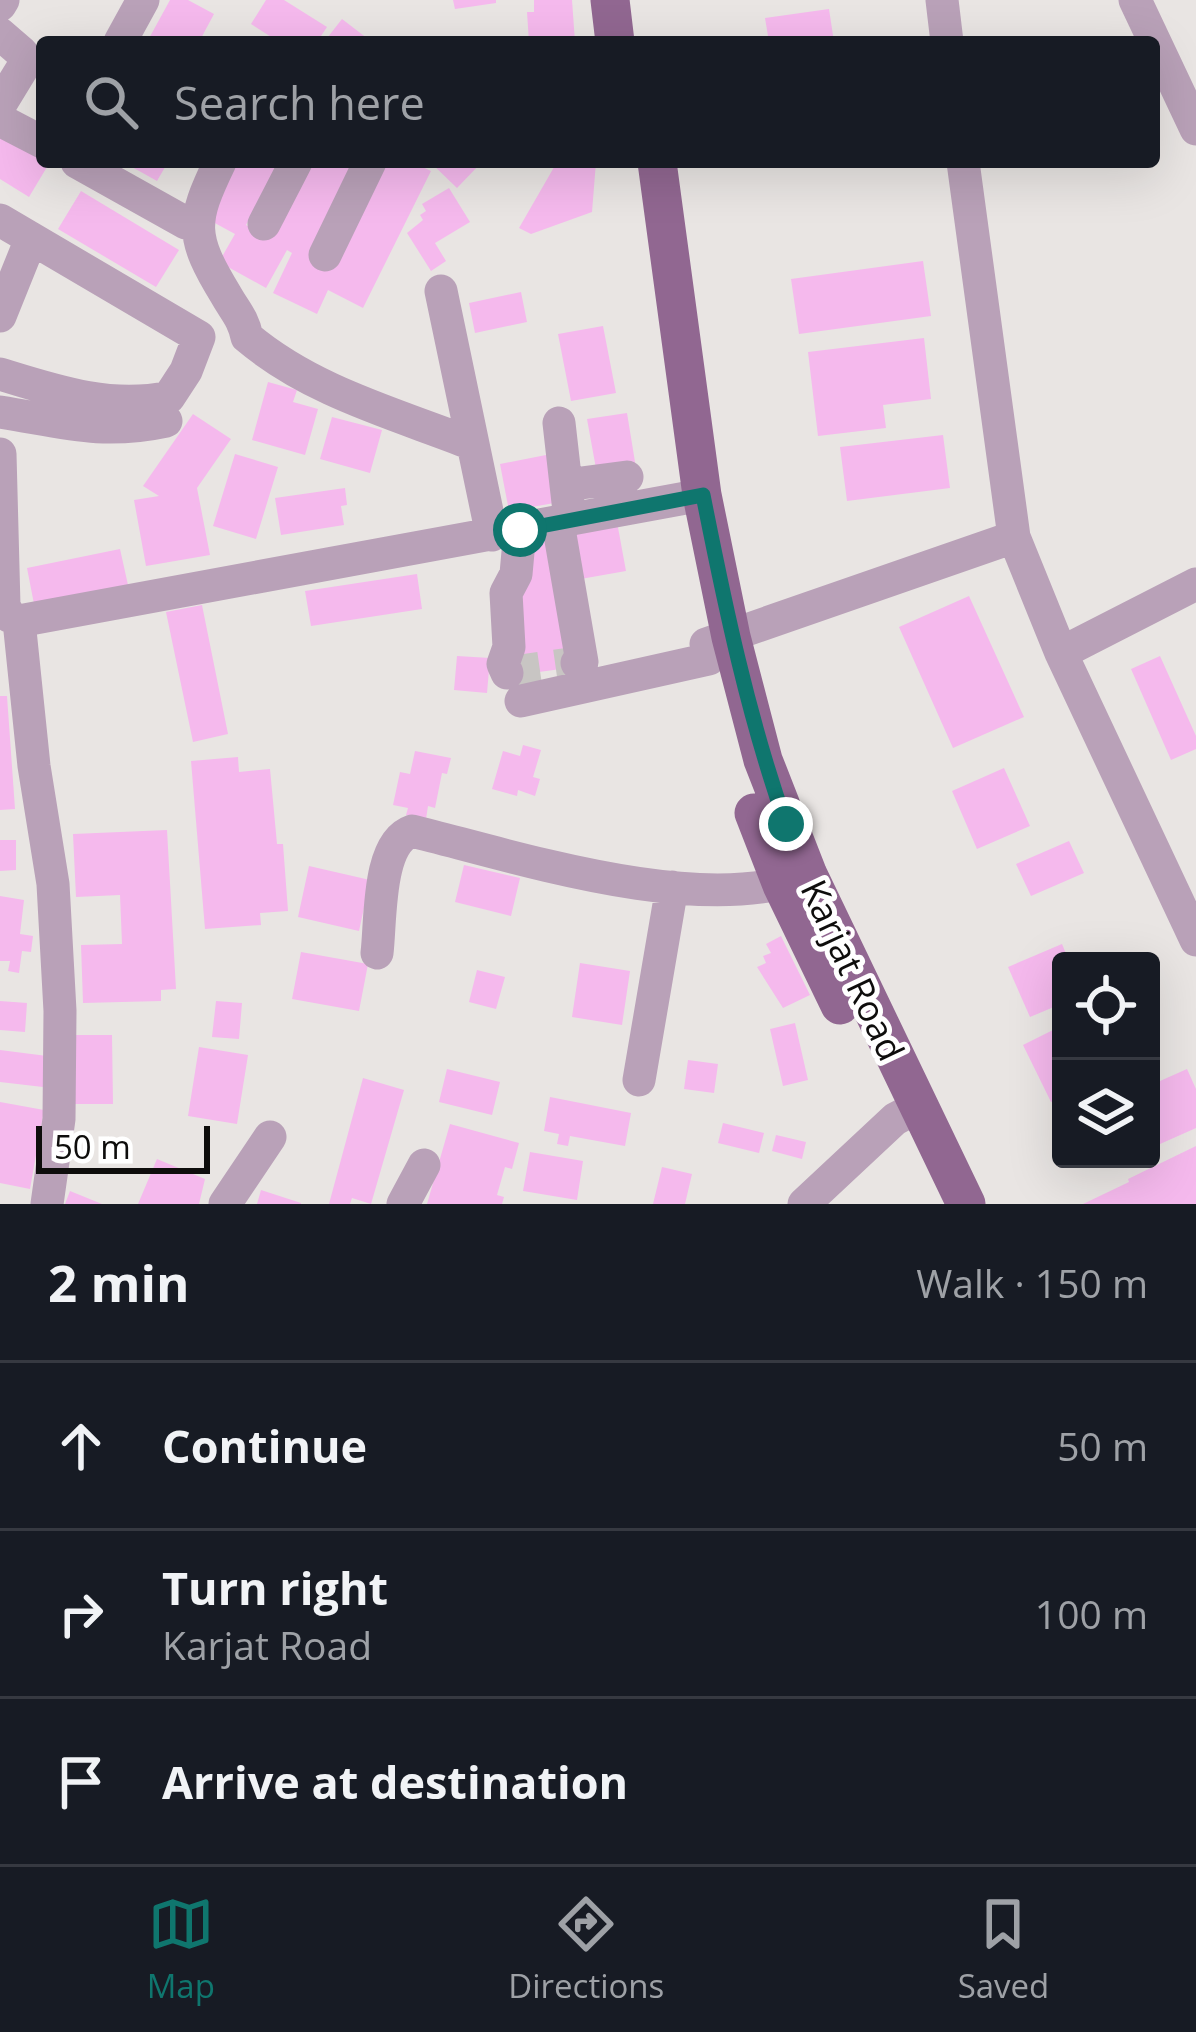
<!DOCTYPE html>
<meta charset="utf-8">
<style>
body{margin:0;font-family:"Open Sans",sans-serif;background:#20242c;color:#f1f3f6}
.controls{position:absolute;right:36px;bottom:36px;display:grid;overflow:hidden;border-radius:12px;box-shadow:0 12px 48px #0002}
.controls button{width:108px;height:108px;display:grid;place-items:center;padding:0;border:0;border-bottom:3px solid #363941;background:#171b24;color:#f1f3f6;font:60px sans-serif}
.scale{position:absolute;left:36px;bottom:30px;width:174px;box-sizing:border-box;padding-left:12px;border:6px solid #0e0d0c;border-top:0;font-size:33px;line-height:42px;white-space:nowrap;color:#0e0d0c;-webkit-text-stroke:9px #fff;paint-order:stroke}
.stop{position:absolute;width:36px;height:36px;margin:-27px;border:9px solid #0f766e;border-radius:50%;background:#fff}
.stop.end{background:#0f766e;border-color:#fff;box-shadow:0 3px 12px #0008}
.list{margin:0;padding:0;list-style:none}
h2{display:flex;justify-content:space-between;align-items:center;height:156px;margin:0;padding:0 48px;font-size:51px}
h2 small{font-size:39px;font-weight:400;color:#9ea1a6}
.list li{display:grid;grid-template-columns:78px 1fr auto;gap:36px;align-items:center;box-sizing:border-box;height:168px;padding:0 48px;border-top:3px solid #363941}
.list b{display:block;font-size:45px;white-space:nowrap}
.list p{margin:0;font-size:39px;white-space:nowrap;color:#9ea1a6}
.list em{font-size:39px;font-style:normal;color:#9ea1a6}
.icon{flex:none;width:66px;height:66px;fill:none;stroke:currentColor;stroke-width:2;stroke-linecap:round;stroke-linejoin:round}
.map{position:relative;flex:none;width:1196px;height:1204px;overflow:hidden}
.search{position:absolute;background:#171b24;box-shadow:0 12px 48px #0002;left:36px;right:36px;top:36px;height:132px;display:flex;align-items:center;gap:30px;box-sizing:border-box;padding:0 42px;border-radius:12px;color:#9ea1a6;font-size:45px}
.sheet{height:660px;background:#171b24}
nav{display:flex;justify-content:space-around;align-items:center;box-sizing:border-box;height:168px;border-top:3px solid #363941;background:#171b24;font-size:33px;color:#9ea1a6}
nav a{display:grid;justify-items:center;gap:6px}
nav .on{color:#0f766e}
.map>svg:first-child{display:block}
</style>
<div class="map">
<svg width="1196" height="1204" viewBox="0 0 1196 1204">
<rect width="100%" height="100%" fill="#e9e5e3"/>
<path fill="#f5b9ed" d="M170,0H188L214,14L199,42H147Z
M266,0H284L327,27L317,42H279L251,24Z
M453,0H496V3L455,9Z
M534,0H572L575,42H529L527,12H534Z
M829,9L834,42H769L765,18Z
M342,19L372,42H324Z
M0,130L42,155V162H50L29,197L0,179Z
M123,162H168L157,181Z
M230,162H281L246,225L271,238L310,162H412L431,171L363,308L328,290L317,314L273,293L292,253L287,250L266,288L219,262L235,234L200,215Z
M430,162H482L457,188Z
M557,162H596L592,212L531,234L519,228Z
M449,188L470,222L435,243L446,261L431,271L407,233L423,220L420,215L426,211L422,204Z
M81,191L179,250L156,287L58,229Z
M923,261L931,316L799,334L791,279Z
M521,292L527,322L475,333L469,303Z
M603,326L616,393L571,401L558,334Z
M924,338L931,399L883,405L886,428L818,436L808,352Z
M268,382L297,390L293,402L318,409L305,455L252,440Z
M627,413L636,468L597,474L587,419Z
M193,414L231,439L197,488L210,555L146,566L134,500L159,496L143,486Z
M332,417L382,430L370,473L320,459Z
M943,435L950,488L847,501L840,447Z
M235,454L278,467L256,539L213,526Z
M551,454L560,502L509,511L500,464Z
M345,488L347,505L341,506L344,525L281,535L275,498Z
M617,522L626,571L575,580L566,530Z
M554,533L576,667L509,676L527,537Z
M120,549L128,585L34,604L27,568Z
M417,574L422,609L311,626L305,591Z
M969,596L1024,717L953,748L899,627Z
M202,605L228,734L193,742L166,612Z
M457,656L490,658L487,693L454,690Z
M1160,656L1196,736V749L1171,760L1131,669Z
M0,696H7L15,809L0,810Z
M523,745L541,750L533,777L540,779L535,796L518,790L517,796L492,789L503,751L520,756Z
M415,751L451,758L447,774L442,773L435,808L428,806L426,819L406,815L408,808L393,805L400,772L410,774Z
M238,757L239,772L270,769L277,844H283L288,911L260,913L261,925L205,929L191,761Z
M1004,768L1030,826L977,849L952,791Z
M167,830L176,989L161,990V1001L83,1003L81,945L122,944L120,895L76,897L73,834Z
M0,840H16V870L0,871Z
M1069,841L1084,873L1031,896L1016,864Z
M464,865L520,878L511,916L455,902Z
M309,866L370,880L359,931L298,917Z
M0,896L24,900L20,934L33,936L31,952L22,951L19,973L8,971L10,961H0Z
M781,936L810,995L783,1008L757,967L766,963L763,956L771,953L766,944Z
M1062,944L1069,961H1061V1004L1030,1017L1008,967Z
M301,952L368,964L359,1011L292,999Z
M580,963L630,971L622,1025L572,1017Z
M477,970L505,977L496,1009L469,1002Z
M0,1001L27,1003L25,1032L0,1030Z
M216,1001L242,1003L239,1039L212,1037Z
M795,1023L808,1080L783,1086L770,1029Z
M1061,1026V1098L1051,1102L1023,1045Z
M75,1035H112L113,1104H75Z
M199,1047L248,1055L237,1124L188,1116Z
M0,1050L47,1056L43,1087L0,1082Z
M688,1060L718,1064L714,1093L684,1089Z
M447,1069L500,1082L492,1115L439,1102Z
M1187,1069L1196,1089V1128L1151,1148V1085Z
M363,1078L404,1090L371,1204L352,1198L350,1204H329Z
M550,1097L631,1113L625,1146L570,1136L568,1146L557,1144L559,1134L544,1131Z
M0,1102L44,1110L30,1189L0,1183Z
M723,1123L764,1133L759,1153L718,1143Z
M450,1124L519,1143L512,1169L505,1167L497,1195L504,1197L502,1204H427Z
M776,1135L806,1142L802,1159L772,1151Z
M1196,1146V1204H1083L1129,1182L1128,1179Z
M530,1152L583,1161L577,1200L523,1191Z
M157,1159L205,1179L199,1204H138Z
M662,1167L692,1174L685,1204H653Z
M261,1190L301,1203V1204H257Z
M70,1191L102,1204H65Z"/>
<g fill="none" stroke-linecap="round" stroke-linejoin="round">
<path stroke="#c8c5c3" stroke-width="33" stroke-dasharray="33 16" stroke-linecap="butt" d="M507,673L577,663"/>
<path stroke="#b9a1b8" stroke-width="33" d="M942,0L947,42
M1135,0L1196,129
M0,5L3,0
M0,34L22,53L25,64L0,105
M120,42L143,0
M0,120L42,142
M77,162L186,223
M220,162C191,222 190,236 226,295C235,311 243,318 247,337C311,391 393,413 470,443
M963,162L1014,537L1061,653L1196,940
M0,220L199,337L186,371L169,397C111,410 55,391 0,374
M264,224L296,162
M325,255L370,162
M441,291L492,535
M0,316L31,239
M0,412C63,422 101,435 166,421
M559,423L570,520
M0,454L4,606L9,616L19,621L34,766L53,884L60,1011L59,1119L47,1204
M566,485L627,477
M558,523L582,662L577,663
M19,621L702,495
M706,644L1014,537
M1061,653L1196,584
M507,673L503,664L509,647L506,593L516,574L520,530
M521,701L709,659
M377,953C381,920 377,843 412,831C517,857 699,916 802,877
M639,1080L672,887
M225,1204L270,1137
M403,1204L424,1165
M804,1204L895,1119L918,1107"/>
<path stroke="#916791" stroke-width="39" d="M610,0L615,42
M657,162L702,495L731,637L763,760L808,875L966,1204
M754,813L782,885L840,1005"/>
</g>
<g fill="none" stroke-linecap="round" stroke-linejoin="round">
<path stroke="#0f766e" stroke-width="15" d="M520,530L703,495C725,606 748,716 786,824"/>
</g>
<g text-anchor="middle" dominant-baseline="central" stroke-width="10" stroke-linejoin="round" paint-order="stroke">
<g font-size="36" fill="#0e0d0c" stroke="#fff">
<text transform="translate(853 970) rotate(65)">Karjat Road</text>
</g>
</g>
</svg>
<div class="controls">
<button><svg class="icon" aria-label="locate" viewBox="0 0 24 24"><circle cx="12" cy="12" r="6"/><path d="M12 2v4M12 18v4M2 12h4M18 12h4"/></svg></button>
<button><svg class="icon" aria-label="layers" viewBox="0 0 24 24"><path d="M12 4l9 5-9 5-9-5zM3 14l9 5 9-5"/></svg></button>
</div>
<div class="scale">50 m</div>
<div class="stop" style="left:520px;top:530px"></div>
<div class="stop end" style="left:786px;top:824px"></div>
<div class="search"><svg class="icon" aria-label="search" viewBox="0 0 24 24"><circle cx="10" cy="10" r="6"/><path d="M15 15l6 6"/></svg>Search here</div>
</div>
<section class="sheet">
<h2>2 min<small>Walk · 150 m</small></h2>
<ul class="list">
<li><svg class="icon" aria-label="ahead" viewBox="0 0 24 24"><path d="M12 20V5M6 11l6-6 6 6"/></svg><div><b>Continue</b></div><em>50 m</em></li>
<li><svg class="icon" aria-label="right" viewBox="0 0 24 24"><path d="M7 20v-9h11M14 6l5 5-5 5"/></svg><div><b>Turn right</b><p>Karjat Road</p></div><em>100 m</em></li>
<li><svg class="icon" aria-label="arrive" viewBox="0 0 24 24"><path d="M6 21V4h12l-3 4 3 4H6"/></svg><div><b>Arrive at destination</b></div></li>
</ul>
</section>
<nav>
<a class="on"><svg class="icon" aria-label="map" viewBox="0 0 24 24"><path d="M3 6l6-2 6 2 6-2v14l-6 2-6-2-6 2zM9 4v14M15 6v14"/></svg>Map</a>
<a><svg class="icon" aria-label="directions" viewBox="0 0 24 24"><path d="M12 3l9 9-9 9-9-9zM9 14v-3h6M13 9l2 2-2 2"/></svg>Directions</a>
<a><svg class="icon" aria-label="saved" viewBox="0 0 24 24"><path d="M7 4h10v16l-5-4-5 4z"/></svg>Saved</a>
</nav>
